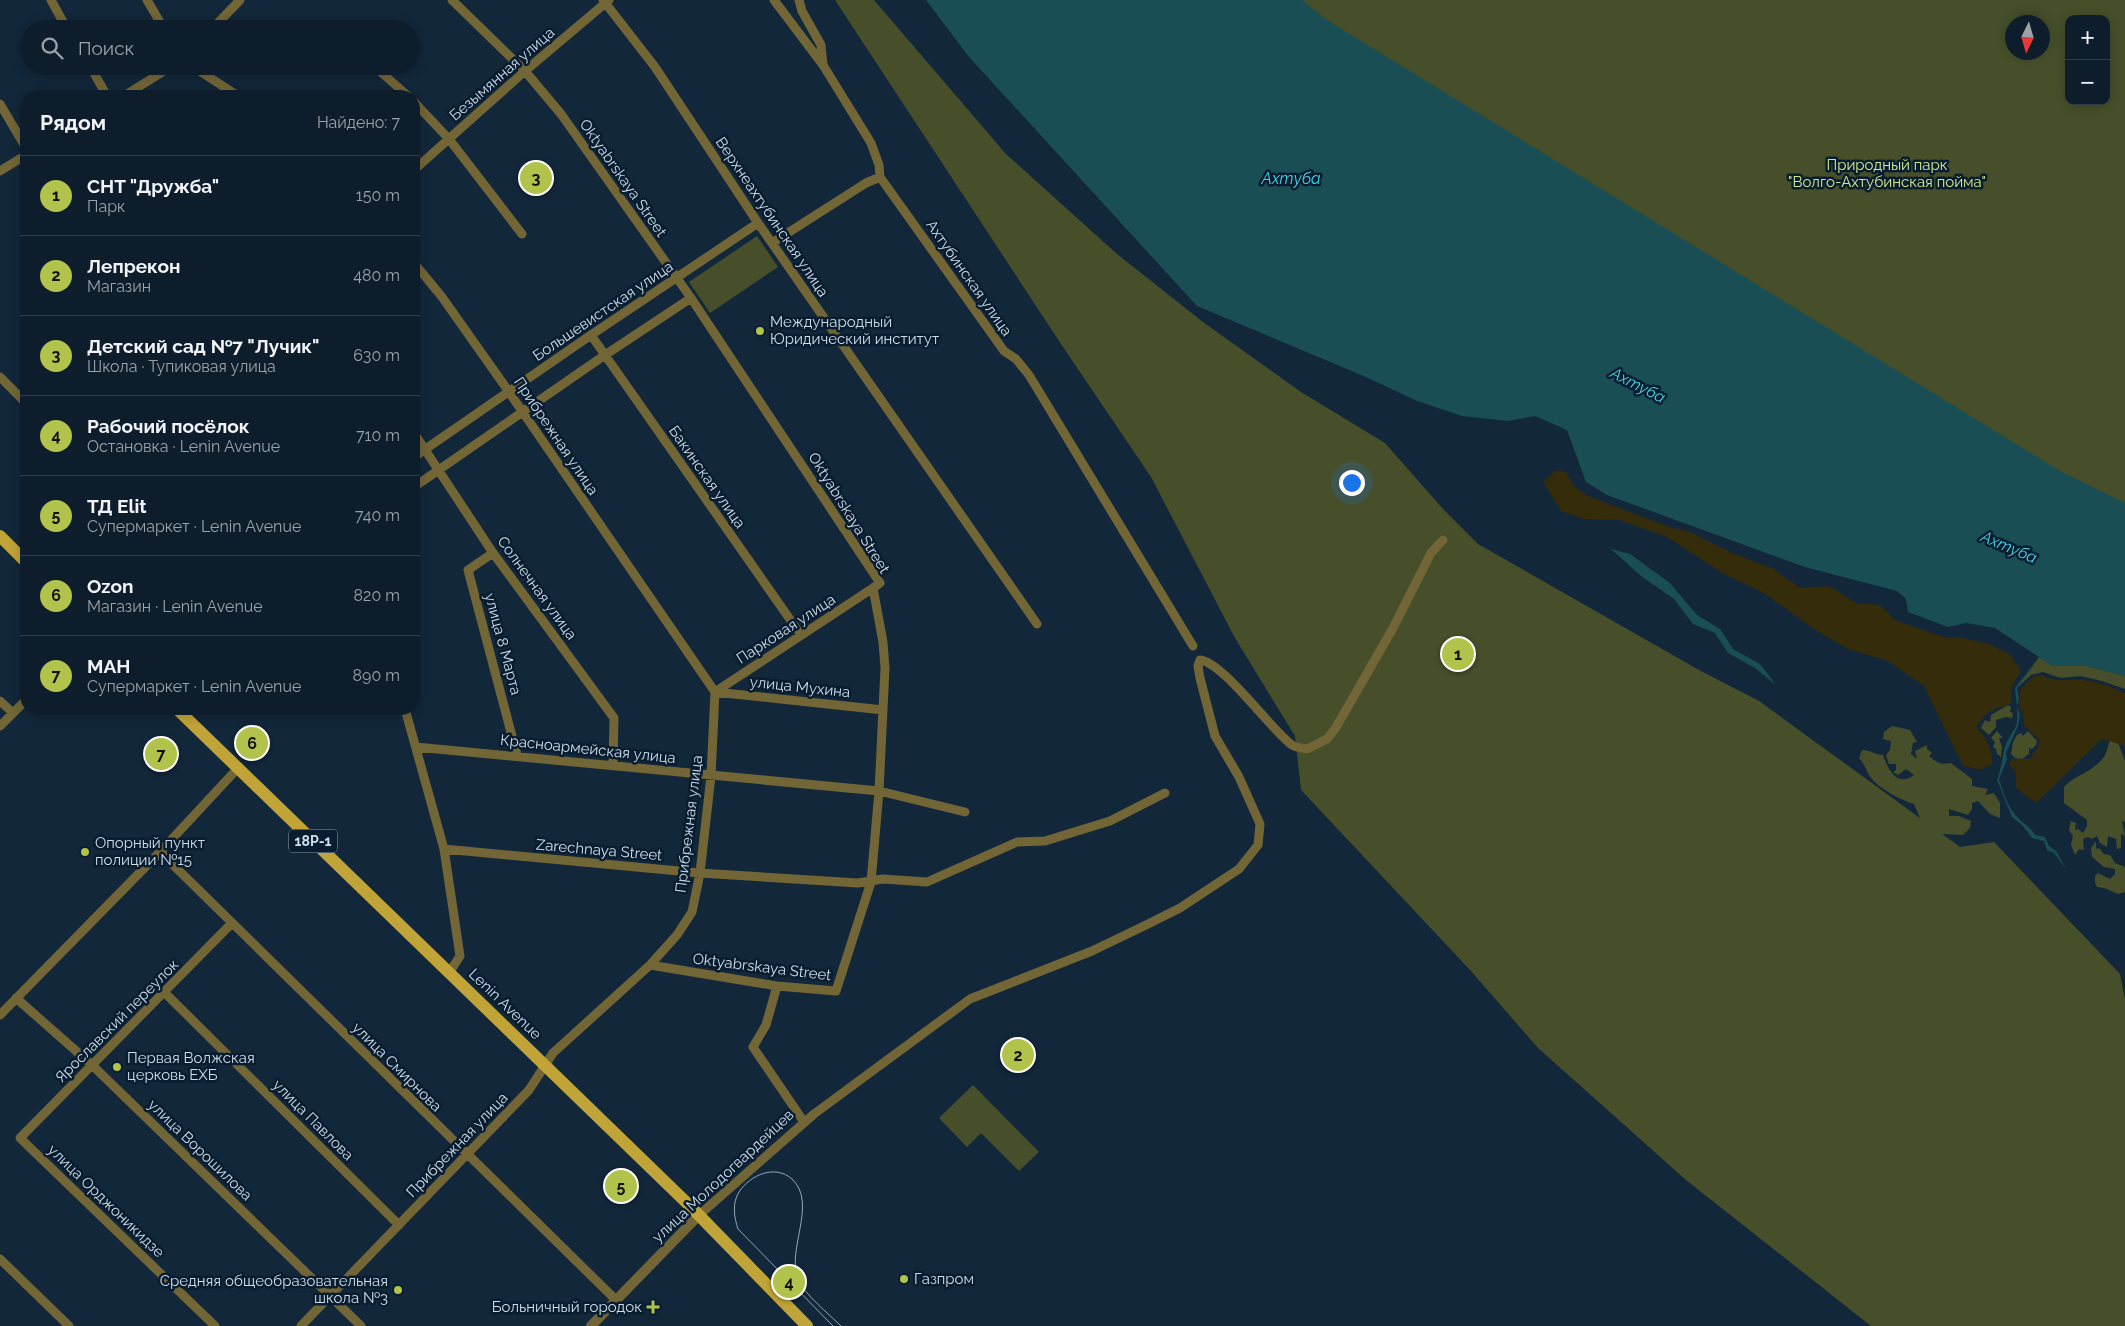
<!DOCTYPE html>
<html lang="ru">
<meta charset="utf-8">
<style>
body{margin:0;font-family:Raleway,sans-serif;background:#172634;color:#f1f3f6}
.controls{position:absolute;right:15px;top:15px;display:grid;overflow:hidden;border-radius:10px;box-shadow:0 2px 12px #0003}
.controls button{width:45px;height:45px;display:grid;place-items:center;padding:0;border:0;border-bottom:1px solid #2e3b48;background:#0e1d2c;color:#f1f3f6;font:25px sans-serif}
.compass{position:absolute;left:2005px;top:15px;width:45px;height:45px;border-radius:50%;background:#0e1d2c;box-shadow:0 2px 12px #0003;rotate:185deg}
.you{position:absolute;left:1351px;top:482px;width:18px;height:18px;margin:-12px;border:4px solid #fff;border-radius:50%;background:#1a73e8;box-shadow:0 0 0 8px #1a73e833}
.badge{display:grid;place-items:center;width:32px;height:32px;border-radius:50%;background:#b2c34c;color:#111;font-size:16px;font-weight:700}
.pin{position:absolute;translate:-50% -50%;border:2px solid #fff;box-shadow:0 1px 5px #0006}
.list{margin:0;padding:0;list-style:none}
h2{display:flex;justify-content:space-between;align-items:center;height:65px;margin:0;padding:0 20px;font-size:21px}
h2 small{font-size:16px;font-weight:400;color:#9ba2a9}
.list li{display:grid;grid-template-columns:32px 1fr auto;gap:15px;align-items:center;box-sizing:border-box;height:80px;padding:0 20px;border-top:1px solid #2e3b48}
.list b{display:block;font-size:19px;white-space:nowrap}
.list p{margin:0;font-size:16px;white-space:nowrap;color:#9ba2a9}
.list em{font-size:16px;font-style:normal;color:#9ba2a9}
.icon{flex:none;width:28px;height:28px;fill:none;stroke:currentColor;stroke-width:2;stroke-linecap:round;stroke-linejoin:round}
.map{position:relative;flex:none;width:2125px;height:1326px;overflow:hidden}
.search{position:absolute;background:#0e1d2c;box-shadow:0 2px 12px #0003;left:20px;top:20px;width:400px;height:55px;display:flex;align-items:center;gap:12px;box-sizing:border-box;padding:0 18px;border-radius:28px;color:#9ba2a9;font-size:19px}
.panel{position:absolute;background:#0e1d2c;box-shadow:0 2px 12px #0003;left:20px;top:90px;width:400px;height:625px;border-radius:20px}
.map>svg:first-child{display:block}
</style>
<div class="map">
<svg width="2125" height="1326" viewBox="0 0 2125 1326">
<rect width="100%" height="100%" fill="#12273a"/>
<path fill="#464f2a" fill-rule="evenodd" d="M835,0H874L1006,154L1117,254L1203,322L1301,392L1385,443L1443,509L1478,544L1699,670L1759,701L1920,818L1914,804C1901,800 1880,789 1871,778C1866,771 1866,766 1859,758L1862,750C1871,750 1875,755 1883,755C1888,769 1897,788 1914,775L1906,769L1898,775L1893,772L1896,770V764H1889L1886,755L1890,750L1891,741L1883,739L1884,732L1892,726L1910,730L1917,742L1913,743L1911,754L1917,759L1915,751L1927,745V749L1932,753L1929,756C1937,763 1941,765 1951,763L1972,779V786L1988,789L1985,795L1994,793L2000,803V818L1990,814L1978,801L1972,803V809L1968,815L1949,809V816H1959L1971,821L1970,828L1963,835L1942,834L1960,847L1994,842L2120,974L2125,1000V1326H1871L1686,1180L1538,1048L1471,971L1301,790L1295,736L1235,638L1151,477L1061,344Z
M1271,0H2125V523ZM2069,19H2106V101H2069ZM2012,22H2042V52H2012Z
M757,236L778,267L710,313L689,282Z
M2039,657L2053,666H2087L2125,676V689L2102,681L2080,676L2061,678L2043,672L2031,675L2017,688Z
M2008,705L2011,707L2010,711L2013,714L2012,718L2006,717L1996,720V727L1989,735L1981,728L1985,720L1990,722L1991,715Z
M1997,731L2003,738H1999L2002,747L2001,757L1997,754L1996,749L1993,747L1995,742L1991,738Z
M2028,731L2037,741L2036,745L2032,749L2029,748V754L2022,759L2015,758L2011,754L2013,742L2017,735L2021,733L2023,736Z
M2112,737H2116L2125,761V822L2122,821L2125,836L2121,834V848L2117,849L2116,839L2108,836L2107,847L2100,843L2097,836L2092,839L2088,837L2083,839L2084,850L2079,849L2075,855L2071,845L2073,836L2069,830L2071,821L2076,823L2075,830L2078,829L2083,833L2087,826V820L2064,803V787C2074,775 2096,771 2105,755C2108,749 2108,743 2112,737Z
M2096,841V849L2099,848L2104,854L2110,855L2115,863L2125,867V892L2118,894L2104,888L2097,887L2095,883V876L2098,873L2110,879L2115,874V869L2104,867L2092,857L2091,848Z
M973,1085L1039,1152L1019,1171L981,1133L967,1147L939,1118Z"/>
<path fill="#342c0b" d="M1556,470L1566,472L1574,486L1586,495L1669,527L1688,531L1730,552L1774,569L1800,588L1829,586L1856,603L1880,605L1897,621L1947,638L1958,637L1989,644L2010,654L2021,671L2011,688L2012,703L1988,712L1976,726C1986,738 1993,748 1992,764L1981,770L1963,766L1924,686L1888,661L1848,649L1817,631L1762,592L1722,573L1667,537L1619,520L1584,519L1561,511L1543,482Z
M2042,675C2060,684 2066,678 2084,680C2099,682 2111,687 2125,693V746L2102,739L2036,803L2016,788V772L2009,765L2011,759H2029L2037,749L2040,740L2024,725L2023,713L2019,708L2020,690L2033,677Z"/>
<path fill="#1a4e55" d="M926,0H1302L1327,20L2060,471L2125,503V676L2087,666H2052L2039,657L2017,688L2019,699L2017,707L2020,714L2018,726L2006,753L2007,760L1999,779C2003,792 2008,808 2018,818C2024,824 2030,827 2035,835L2045,837L2049,846L2056,851L2067,870L2054,853L2047,850L2044,841L2032,838L2023,826L2012,817L1997,780C2001,769 2002,762 2004,750C2006,741 2012,734 2016,726C2019,718 2016,697 2015,688L2039,657L1995,628L1966,623L1948,627L1908,612L1906,599L1897,591L1805,567L1607,495L1586,482L1567,430L1535,416L1508,421L1462,416L1417,401L1366,377L1197,306L969,57Z
M1611,549L1630,554L1670,583L1697,615L1720,629L1733,649L1760,664L1776,685L1755,668L1728,653L1715,633L1693,624L1674,599L1641,576Z"/>
<g fill="none" stroke-linecap="round" stroke-linejoin="round">
<path stroke="#726536" stroke-width="9" d="M51,0L67,29
M147,0L164,29
M452,0L525,71L561,114L691,298L880,583L873,588L883,642L885,668L879,791L871,882L836,991L777,986L650,965
M603,0L655,67L758,223L1037,624
M774,0L823,65L871,143L879,165L880,177L1004,351L1016,359L1029,375L1193,646
M799,0L802,11L821,45L823,65
M212,29L240,0
M90,66L107,96
M192,66L238,96
M374,66L408,96
M124,96L172,66
M414,102L449,139L522,234
M0,104L26,148
M414,170L525,71L609,0
M0,171L26,155
M772,243L866,183L880,177
M591,335L801,635
M0,377L26,403
M414,433L493,553L614,718L613,765
M414,457L591,335L758,223
M414,487L605,355L691,298
M493,553L468,570L517,755
M715,692L873,588
M715,692L883,710
M0,701L13,713
M405,709L444,849L460,956L449,973
M0,726L26,700
M416,747L879,791L965,812
M444,849L700,873L858,883L883,879L927,882L1017,842L1045,841L1110,821L1165,793
M160,852L616,1300
M777,986L766,1025L753,1047L804,1122
M165,993L399,1225
M16,998L92,1065L361,1326
M0,1015L160,852L238,768
M698,1216L814,1114L970,999L1092,951L1146,925L1180,908L1239,869L1258,845L1260,824L1239,777L1215,736L1200,678L1198,666L1200,660C1223,662 1271,730 1292,745C1296,748 1303,748 1307,749L1327,739L1335,729L1392,630L1431,553L1443,540
M0,1259L69,1326
M215,1326L20,1138L232,923
M301,1326L529,1090L553,1053L650,965L677,935L692,912L700,873L711,776L715,692L509,392L442,297L414,263"/>
<path stroke="#726536" stroke-width="10" d="M591,1326L698,1216"/>
<path stroke="#c1a437" stroke-width="12" d="M0,536L26,562
M177,709L689,1205L807,1326"/>
<path stroke="#97a6b5" stroke-width="1" d="M833,1326L738,1229C734,1217 732,1203 739,1192C750,1175 775,1164 792,1179C818,1203 786,1250 798,1279C804,1294 829,1314 841,1326"/>
</g>
<g fill="#b2c34c" stroke="#091d30" stroke-width="2">
<circle cx="760" cy="331" r="5"/>
<circle cx="85" cy="852" r="5"/>
<circle cx="117" cy="1067" r="5"/>
<circle cx="904" cy="1279" r="5"/>
<circle cx="398" cy="1290" r="5"/>
<path d="M650.5 1299.5h5v5h5v5h-5v5h-5v-5h-5v-5h5z"/>
</g>
<g text-anchor="middle" dominant-baseline="central" stroke-width="5" stroke-linejoin="round" paint-order="stroke">
<rect fill="#091d30" stroke="#94a3b2" stroke-width="1" x="289" y="829.5" width="48" height="23" rx="4"/>
<g font-size="14" font-weight="bold" fill="#d0ddea">
<text x="313" y="841">18Р-1</text>
</g>
<g font-size="15" fill="#d0ddea" stroke="#091d30">
<text transform="translate(502 74) rotate(-41)">Безымянная улица</text>
<text transform="translate(623 178) rotate(55)">Oktyabrskaya Street</text>
<text transform="translate(772 217) rotate(56)">Верхнеахтубинская улица</text>
<text transform="translate(969 278) rotate(55)">Ахтубинская улица</text>
<text transform="translate(603 311) rotate(-34)">Большевистская улица</text>
<text transform="translate(556 436) rotate(56)">Прибрежная улица</text>
<text transform="translate(707 477) rotate(55)">Бакинская улица</text>
<text transform="translate(849 513) rotate(58)">Oktyabrskaya Street</text>
<text transform="translate(537 588) rotate(54)">Солнечная улица</text>
<text transform="translate(786 629) rotate(-33)">Парковая улица</text>
<text transform="translate(503 644) rotate(75)">улица 8 Марта</text>
<text transform="translate(800 687) rotate(6)">улица Мухина</text>
<text transform="translate(588 749) rotate(6)">Красноармейская улица</text>
<text transform="translate(689 824) rotate(-83)">Прибрежная улица</text>
<text transform="translate(599 850) rotate(5)">Zarechnaya Street</text>
<text transform="translate(762 967) rotate(7)">Oktyabrskaya Street</text>
<text transform="translate(505 1004) rotate(44)">Lenin Avenue</text>
<text transform="translate(117 1021) rotate(-45)">Ярославский переулок</text>
<text transform="translate(397 1067) rotate(45)">улица Смирнова</text>
<text transform="translate(313 1120) rotate(45)">улица Павлова</text>
<text transform="translate(457 1145) rotate(-46)">Прибрежная улица</text>
<text transform="translate(200 1150) rotate(44)">улица Ворошилова</text>
<text transform="translate(723 1176) rotate(-43)">улица Молодогвардейцев</text>
<text transform="translate(106 1201) rotate(44)">улица Орджоникидзе</text>
</g>
<g font-size="15" fill="#d4ea8b" stroke="#091d30">
<text x="1887" y="165">Природный парк<tspan x="1887" dy="17">"Волго-Ахтубинская пойма"</tspan></text>
</g>
<g font-size="15" fill="#d0ddea" stroke="#091d30" text-anchor="start">
<text x="770" y="322">Международный<tspan x="770" dy="17">Юридический институт</tspan></text>
<text x="95" y="843">Опорный пункт<tspan x="95" dy="17">полиции №15</tspan></text>
<text x="127" y="1058">Первая Волжская<tspan x="127" dy="17">церковь ЕХБ</tspan></text>
<text x="914" y="1279">Газпром</text>
<text x="388" y="1281" text-anchor="end">Средняя общеобразовательная<tspan x="388" dy="17">школа №3</tspan></text>
<text x="642" y="1307" text-anchor="end">Больничный городок</text>
</g>
<g font-size="16" font-style="italic" fill="#44d5e7" stroke="#091d30">
<text x="1291" y="178">Ахтуба</text>
<text transform="translate(1638 385) rotate(27)">Ахтуба</text>
<text transform="translate(2009 547) rotate(23)">Ахтуба</text>
</g>
</g>
</svg>
<div class="controls">
<button>+</button>
<button>−</button>
</div>
<svg class="compass" viewBox="-18 -18 36 36"><path d="M0-13l5 13h-10z" fill="#e53935"/><path d="M0 13l5-13h-10z" fill="#9ba2a9"/></svg>
<div class="you"></div>
<div class="pin badge" style="left:1458px;top:654px">1</div>
<div class="pin badge" style="left:1018px;top:1055px">2</div>
<div class="pin badge" style="left:536px;top:178px">3</div>
<div class="pin badge" style="left:789px;top:1282px">4</div>
<div class="pin badge" style="left:621px;top:1186px">5</div>
<div class="pin badge" style="left:252px;top:743px">6</div>
<div class="pin badge" style="left:161px;top:754px">7</div>
<div class="search"><svg class="icon" aria-label="search" viewBox="0 0 24 24"><circle cx="10" cy="10" r="6"/><path d="M15 15l6 6"/></svg>Поиск</div>
<section class="panel">
<h2>Рядом<small>Найдено: 7</small></h2>
<ul class="list">
<li><span class="badge">1</span><div><b>СНТ &quot;Дружба&quot;</b><p>Парк</p></div><em>150 m</em></li>
<li><span class="badge">2</span><div><b>Лепрекон</b><p>Магазин</p></div><em>480 m</em></li>
<li><span class="badge">3</span><div><b>Детский сад №7 &quot;Лучик&quot;</b><p>Школа · Тупиковая улица</p></div><em>630 m</em></li>
<li><span class="badge">4</span><div><b>Рабочий посёлок</b><p>Остановка · Lenin Avenue</p></div><em>710 m</em></li>
<li><span class="badge">5</span><div><b>ТД Elit</b><p>Супермаркет · Lenin Avenue</p></div><em>740 m</em></li>
<li><span class="badge">6</span><div><b>Ozon</b><p>Магазин · Lenin Avenue</p></div><em>820 m</em></li>
<li><span class="badge">7</span><div><b>МАН</b><p>Супермаркет · Lenin Avenue</p></div><em>890 m</em></li>
</ul>
</section>
</div>
